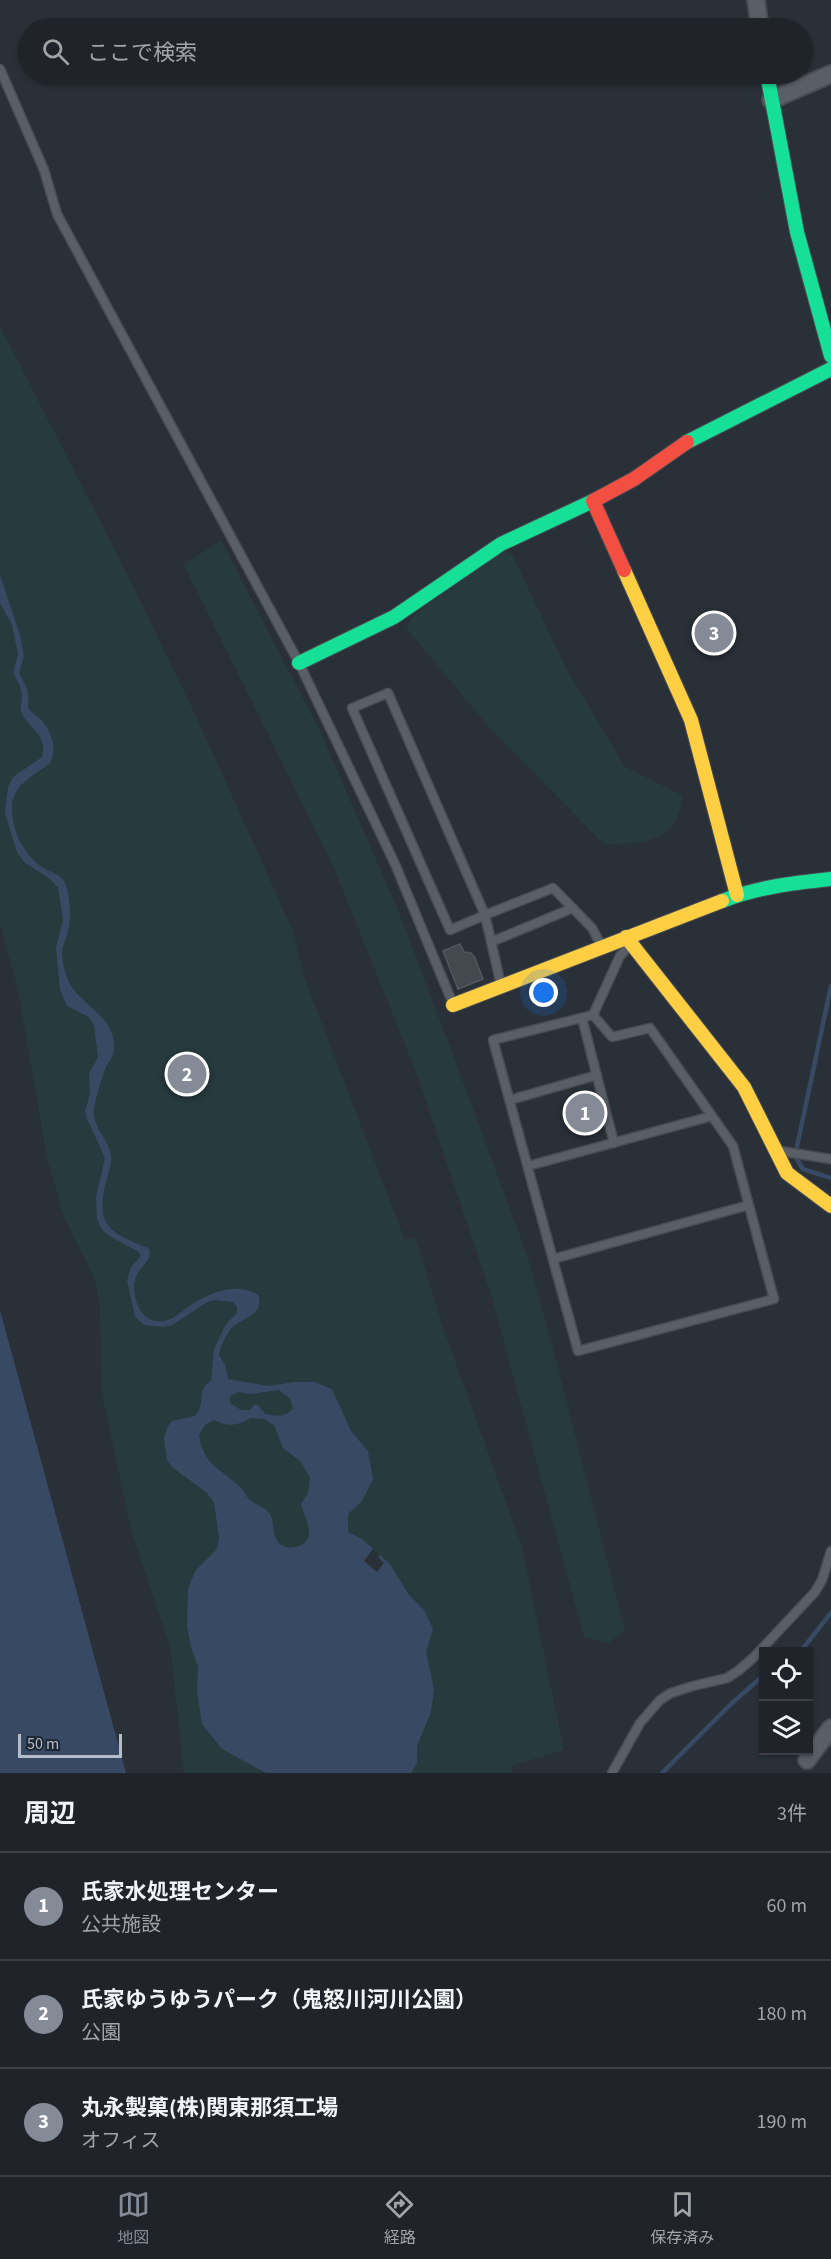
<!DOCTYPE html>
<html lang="ja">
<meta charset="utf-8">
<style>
body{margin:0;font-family:"Source Sans 3","Noto Sans JP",sans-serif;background:#2d3036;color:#f1f3f6}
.controls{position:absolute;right:18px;bottom:18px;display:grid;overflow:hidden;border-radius:0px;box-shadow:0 2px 4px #0004}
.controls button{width:54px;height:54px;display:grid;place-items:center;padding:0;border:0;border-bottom:2px solid #3d4147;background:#20242a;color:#f1f3f6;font:30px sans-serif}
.scale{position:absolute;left:18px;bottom:15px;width:104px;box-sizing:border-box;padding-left:6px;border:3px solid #b4bcc9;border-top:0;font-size:16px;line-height:21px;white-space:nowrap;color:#b4bcc9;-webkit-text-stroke:4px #1d2633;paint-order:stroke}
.you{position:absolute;left:544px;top:993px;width:21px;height:21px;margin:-15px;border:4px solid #fff;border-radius:50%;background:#1a73e8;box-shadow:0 0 0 9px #1a73e833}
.badge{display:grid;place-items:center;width:39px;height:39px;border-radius:50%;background:#848b96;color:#fff;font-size:20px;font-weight:700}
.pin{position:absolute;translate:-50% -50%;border:3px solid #fff;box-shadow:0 2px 6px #0006}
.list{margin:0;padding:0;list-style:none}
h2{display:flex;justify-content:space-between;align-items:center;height:78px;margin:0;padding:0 24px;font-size:26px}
h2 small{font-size:20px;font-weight:400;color:#a2a4a8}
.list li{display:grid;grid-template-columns:39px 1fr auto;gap:18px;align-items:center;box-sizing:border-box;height:108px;padding:0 24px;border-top:2px solid #3d4147}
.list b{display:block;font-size:22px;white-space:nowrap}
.list p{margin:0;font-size:20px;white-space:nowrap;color:#a2a4a8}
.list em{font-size:20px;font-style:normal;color:#a2a4a8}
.icon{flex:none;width:33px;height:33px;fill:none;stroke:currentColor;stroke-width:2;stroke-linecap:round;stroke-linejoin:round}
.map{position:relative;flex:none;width:831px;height:1773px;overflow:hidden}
.search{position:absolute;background:#20242a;box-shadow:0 2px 4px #0004;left:18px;right:18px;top:18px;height:66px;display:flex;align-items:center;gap:15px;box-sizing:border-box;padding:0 21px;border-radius:33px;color:#a2a4a8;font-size:22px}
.sheet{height:402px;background:#20242a}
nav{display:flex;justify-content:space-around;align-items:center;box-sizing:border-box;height:84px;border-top:2px solid #3d4147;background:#20242a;font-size:16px;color:#a2a4a8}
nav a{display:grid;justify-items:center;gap:3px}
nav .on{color:#848b96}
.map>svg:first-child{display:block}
</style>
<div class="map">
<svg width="831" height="1773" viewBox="0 0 831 1773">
<rect width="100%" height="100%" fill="#2a3038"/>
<path fill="#273a3e" d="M0,326L125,570L197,718L293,931L304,977L405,1240L416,1238L441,1322L522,1547L564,1750L511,1766L512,1773H184L170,1646L131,1529L104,1404L101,1381L100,1306L95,1280L64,1217L47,1158L18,990L0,924Z
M221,540L321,733L398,910L455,1060L528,1258L552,1345L625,1630L609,1643L584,1637L492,1298L418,1077L332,863L184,565Z
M502,550L512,554L567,670L625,767L683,796C681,803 680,812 676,819C662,846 630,843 604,844L488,726L406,628L415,614Z"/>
<path fill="#384963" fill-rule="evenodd" d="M0,575L20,635L24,656L19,673C26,687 30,690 28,707C31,713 35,714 39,718C51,728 59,751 49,764C34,775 12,786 12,807C12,832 24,856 45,869C52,873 60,874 64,881C70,891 71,914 69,926C68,935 63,943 62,952C62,960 64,968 66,975C75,1005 116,1013 114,1049C114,1056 108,1063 105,1069C101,1082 96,1096 94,1109C92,1126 108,1139 111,1155C112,1165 108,1173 106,1182C94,1226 112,1234 148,1248L150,1251C150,1267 134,1267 134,1288C135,1305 143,1324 164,1321C173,1320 181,1312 188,1307C208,1293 236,1281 258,1295C266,1315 240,1318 231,1329C225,1336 220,1347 219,1355L225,1365L228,1379L269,1386L294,1382H315L332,1389L351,1431L368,1451L373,1479L362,1501L348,1514V1532L362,1539L390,1564L409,1595L424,1610L433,1629L426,1652L434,1689L431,1712L417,1746V1763L411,1773H266L222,1749L202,1724L197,1691L198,1667L191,1647L187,1626L188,1589L195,1571L217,1549L219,1537L214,1502L206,1492L173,1468L167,1460L164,1438L167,1428L172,1421L195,1416C206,1405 196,1389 211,1381L214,1349L226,1324L237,1313V1307L233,1302L215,1300L207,1302L172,1325L163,1327L144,1325L135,1317L127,1280L131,1267L141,1256L139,1252L106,1234L101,1228L97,1219L96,1197L105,1158L87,1119L85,1112L90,1093L89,1074L98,1057L94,1025L89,1017L67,1006L60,990L56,948L63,920L58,888L50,879L24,862L17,852L5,813L8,787L13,777L42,757C49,733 24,726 21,710C20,706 22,701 22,696C22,687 17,681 13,673L18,654L12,625L0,603ZM279,1390L290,1399L293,1408C286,1418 276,1416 265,1414L259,1406L255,1404L250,1410H241L230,1403V1396L238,1392L250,1394ZM251,1418L264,1419L274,1425L283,1448L301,1462L310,1478L308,1493L301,1504C304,1518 321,1542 295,1547C289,1548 283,1548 278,1542C270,1532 277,1517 265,1509C260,1505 254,1504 249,1499C246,1496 244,1491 241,1488C221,1468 204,1467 199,1435L205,1425L214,1420C228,1427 237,1426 251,1418Z
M0,1310L126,1773H0Z"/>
<path fill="#2a3038" d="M373,1549L380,1554L378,1557L384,1563L377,1572L364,1561Z"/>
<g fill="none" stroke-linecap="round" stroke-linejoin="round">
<path stroke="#384963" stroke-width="4.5" d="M831,986L795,1156L803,1169L831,1178
M797,1652L804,1647L831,1613
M662,1773L732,1703L764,1675"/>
</g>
<path fill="#444950" stroke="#52575f" stroke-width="1.5" d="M460,944L464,952L471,953L475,958L483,979L458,989L443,951Z"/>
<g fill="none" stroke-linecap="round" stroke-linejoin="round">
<g stroke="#484c53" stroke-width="11">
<path id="lane" d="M0,69L44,170L57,214L299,663L395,864L453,1004
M491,942L573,908
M501,985L485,915L450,930L352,708L388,693L485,915L553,888L592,928L602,947
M593,1015L612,1037L650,1028L733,1146L774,1299L578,1351L493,1040L593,1015L620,956L630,945
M582,1018L614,1143
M510,1100L597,1075
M780,1151L831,1159
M528,1166L712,1116
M553,1259L749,1205
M612,1773L640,1723L660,1700L671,1693L693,1686L727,1678L738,1671L754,1657L815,1592L822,1580L831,1551"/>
</g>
<g stroke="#484c53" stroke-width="20">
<path id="street" d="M756,0L760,28
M771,100L831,74
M807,1760L831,1728"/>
</g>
<g stroke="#484c53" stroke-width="16">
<path id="fast" d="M767,74L797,232L831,356
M687,442L831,369
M299,663L394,617L501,544L593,501
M722,901C757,887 794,883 831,879"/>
</g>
<g stroke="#484c53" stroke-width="16">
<path id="slow" d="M624,570L691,720L737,895
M626,937L744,1087L787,1173L831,1206
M453,1005L722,901"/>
</g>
<g stroke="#484c53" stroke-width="16">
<path id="jam" d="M624,570L593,501L634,479L687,442"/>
</g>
<use href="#lane" stroke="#5a5e66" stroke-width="8"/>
<use href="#street" stroke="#5a5e66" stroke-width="16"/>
<use href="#fast" stroke="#16e098" stroke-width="14"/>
<use href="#slow" stroke="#ffcf43" stroke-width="14"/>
<use href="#jam" stroke="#f24e42" stroke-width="14"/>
</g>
</svg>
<div class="controls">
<button><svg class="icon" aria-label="locate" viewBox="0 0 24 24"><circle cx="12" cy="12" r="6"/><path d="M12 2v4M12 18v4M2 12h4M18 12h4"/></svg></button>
<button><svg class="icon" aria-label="layers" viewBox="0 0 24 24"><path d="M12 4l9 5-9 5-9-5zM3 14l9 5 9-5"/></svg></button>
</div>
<div class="scale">50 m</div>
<div class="you"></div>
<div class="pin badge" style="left:585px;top:1113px">1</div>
<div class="pin badge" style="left:187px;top:1074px">2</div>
<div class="pin badge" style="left:714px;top:633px">3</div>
<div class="search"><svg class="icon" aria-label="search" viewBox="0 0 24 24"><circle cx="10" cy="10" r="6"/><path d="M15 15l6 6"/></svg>ここで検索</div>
</div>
<section class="sheet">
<h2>周辺<small>3件</small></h2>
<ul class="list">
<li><span class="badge">1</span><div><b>氏家水処理センター</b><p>公共施設</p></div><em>60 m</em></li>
<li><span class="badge">2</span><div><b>氏家ゆうゆうパーク（鬼怒川河川公園）</b><p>公園</p></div><em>180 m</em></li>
<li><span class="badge">3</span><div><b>丸永製菓(株)関東那須工場</b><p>オフィス</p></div><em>190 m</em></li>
</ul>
</section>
<nav>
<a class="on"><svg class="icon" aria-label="map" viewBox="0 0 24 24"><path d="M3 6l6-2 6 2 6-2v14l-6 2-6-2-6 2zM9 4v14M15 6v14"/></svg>地図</a>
<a><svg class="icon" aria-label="directions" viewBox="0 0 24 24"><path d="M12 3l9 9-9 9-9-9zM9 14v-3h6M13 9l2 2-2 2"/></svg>経路</a>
<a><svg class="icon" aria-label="saved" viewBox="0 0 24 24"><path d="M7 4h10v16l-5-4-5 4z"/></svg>保存済み</a>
</nav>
